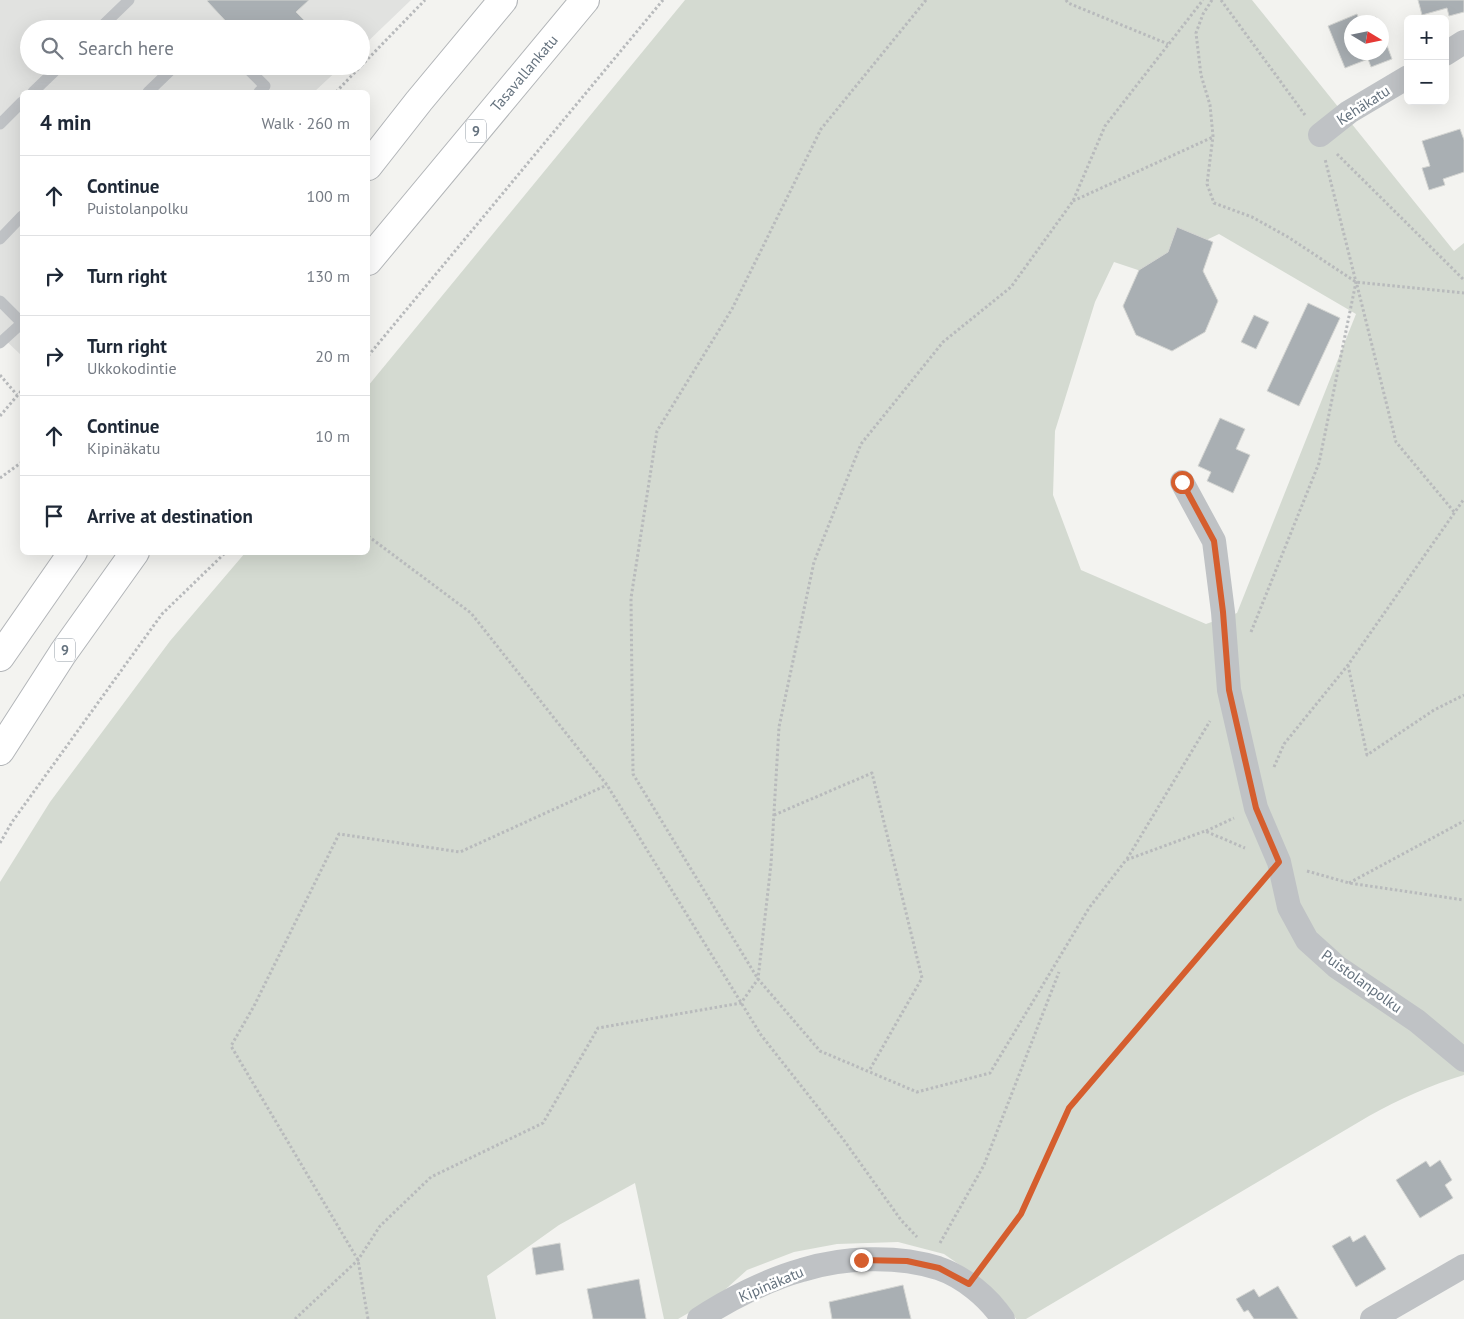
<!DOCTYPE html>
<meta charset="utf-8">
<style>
body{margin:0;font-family:"PT Sans",sans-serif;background:#f6f6f7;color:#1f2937}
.controls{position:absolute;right:15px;top:15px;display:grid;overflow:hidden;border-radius:8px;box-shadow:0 5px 20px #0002}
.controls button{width:45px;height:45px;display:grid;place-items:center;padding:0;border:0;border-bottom:1px solid #e0e1e3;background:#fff;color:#1f2937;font:25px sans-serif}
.compass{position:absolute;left:1344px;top:15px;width:45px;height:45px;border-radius:50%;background:#fff;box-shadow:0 5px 20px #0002;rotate:100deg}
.stop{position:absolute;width:15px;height:15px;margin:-11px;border:4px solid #d55e2e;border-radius:50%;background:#fff}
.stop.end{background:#d55e2e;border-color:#fff;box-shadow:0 1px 5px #0008}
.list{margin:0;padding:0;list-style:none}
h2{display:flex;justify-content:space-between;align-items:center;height:65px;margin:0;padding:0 20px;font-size:21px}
h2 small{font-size:16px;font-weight:400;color:#747a83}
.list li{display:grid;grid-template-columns:32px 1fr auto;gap:15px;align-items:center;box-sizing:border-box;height:80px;padding:0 20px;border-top:1px solid #e0e1e3}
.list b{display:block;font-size:19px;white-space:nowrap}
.list p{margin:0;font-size:16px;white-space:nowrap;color:#747a83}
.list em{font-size:16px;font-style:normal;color:#747a83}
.icon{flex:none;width:28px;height:28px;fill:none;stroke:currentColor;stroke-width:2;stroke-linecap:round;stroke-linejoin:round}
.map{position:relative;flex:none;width:1464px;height:1319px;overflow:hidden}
.search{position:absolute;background:#fff;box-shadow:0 5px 20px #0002;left:20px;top:20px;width:350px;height:55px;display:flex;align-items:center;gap:12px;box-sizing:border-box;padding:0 18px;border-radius:28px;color:#747a83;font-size:19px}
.panel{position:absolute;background:#fff;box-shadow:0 5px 20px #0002;left:20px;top:90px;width:350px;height:465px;border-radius:8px}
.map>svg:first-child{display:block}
</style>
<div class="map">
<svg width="1464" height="1319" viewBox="0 0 1464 1319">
<rect width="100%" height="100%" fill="#f3f3f0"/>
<path fill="#e1e2e0" d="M0,0H411L361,48V29H29V66H342L314,92H22V356L0,335Z"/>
<path fill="#d4dad1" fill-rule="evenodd" d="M685,0H1252L1454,251L1464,243V1075C1430,1085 1400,1099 1369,1116L1026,1319H1016L1005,1302L987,1284L944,1254L898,1242L837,1244L794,1252L747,1270L718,1296L678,1319H664L635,1183L559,1225L487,1276L496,1319H0V882L50,802L170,641L245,553L368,552V386ZM1219,234L1356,314L1237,613L1206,624L1081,570L1053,495L1055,431L1095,302L1114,262L1141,271Z"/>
<path fill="#a9afb3" stroke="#d4d5d2" d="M209,0H309L296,12L305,21L297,29H233L207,1Z
M1418,0H1464V12L1449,16L1447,8L1422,15Z
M1357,14L1360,22H1352V52H1382V32L1392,59L1371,67L1368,59L1345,68L1328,26Z
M1376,17L1378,22H1362Z
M1460,129L1464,140V172L1443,179L1445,185L1429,190L1422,168L1430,166L1422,141Z
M1177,227L1213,242L1203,271L1218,301L1205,332L1172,351L1136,335L1123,306L1139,270L1168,252Z
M1308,303L1340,318L1299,406L1267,391Z
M1254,315L1269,322L1256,349L1241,342Z
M1220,418L1245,429L1236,449L1250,455L1233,493L1207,481L1211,472L1198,466Z
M1440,1160L1452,1180L1445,1185L1453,1198L1420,1218L1396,1180L1426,1161L1430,1167Z
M1365,1235L1386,1269L1356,1287L1332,1246L1350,1236L1353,1242Z
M560,1243L564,1270L536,1275L532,1248Z
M639,1279L646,1319H593L587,1289Z
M903,1285L911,1319H832L829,1302Z
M1278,1286L1298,1319H1254L1248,1310L1244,1312L1236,1299L1254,1289L1259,1297Z"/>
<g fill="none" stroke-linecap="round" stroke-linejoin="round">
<g stroke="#b2b5b8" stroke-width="30">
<path id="primary" d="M368,166L419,101L503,0
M368,261L585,0
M0,657L73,552
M0,751L63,653L135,552"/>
</g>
<path stroke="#b8babc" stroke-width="3" stroke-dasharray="2.5 2.5" stroke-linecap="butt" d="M926,0L821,129L732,309L657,431L631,598L633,774L758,979L820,1051L917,1092L990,1073L1089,908L1126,860L1205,831L1245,848
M1066,0L1068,3L1168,44
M1212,0L1203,14L1196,33L1201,75L1210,105L1213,136L1207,184L1214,203L1252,217L1288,237L1356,282L1464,293
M1221,0L1305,115
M361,66L425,0
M336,92L361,66
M1337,154L1464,280
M1073,201L1213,137
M1357,285L1396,442L1455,513
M368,356L663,0
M0,375L17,395
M0,416L22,390
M0,478L22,462
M368,536L471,613L607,785L761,1035L843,1139L901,1220L917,1237
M1251,632L1319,463L1356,282L1325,159
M1348,665L1367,755L1434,710L1464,695
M1274,767L1284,744L1348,665L1464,499
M774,815L872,773L922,978L869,1071
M1206,831L1234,818
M0,843L12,822L162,614L226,552
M1127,859L1210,721
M1307,871L1349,883L1464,900
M1349,883L1464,821
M940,1243L984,1165L1059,972
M984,1263L1021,1214L1069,1108L1258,887
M295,1319L358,1260L380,1226L431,1177L543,1123L598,1028L741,1003L758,979L771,864L779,727L814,562L861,444L943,342L1011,287L1073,201L1105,126L1203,0
M368,1319L358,1260L231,1046L254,1006L339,834L460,852L607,785"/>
<path stroke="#bfc2c5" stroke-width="11" d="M99,29L129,0
M245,66L265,86L259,92
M33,92L60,66
M148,92L175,66
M0,124L22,102
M0,239L22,216
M0,301L22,323
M0,343L22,323"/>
<path stroke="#bfc2c5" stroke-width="24" d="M1445,54L1464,42
M1320,135L1349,112L1408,77
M1182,482L1214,541L1223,612L1229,690L1256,808L1279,862L1289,907L1307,940L1337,967L1417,1021L1464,1060
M699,1319C727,1300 769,1279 802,1270C843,1257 897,1255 938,1268C964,1277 988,1297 1003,1319
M1372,1319L1464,1266"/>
<use href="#primary" stroke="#fff" stroke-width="28"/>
</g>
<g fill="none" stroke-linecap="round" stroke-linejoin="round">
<path stroke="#d55e2e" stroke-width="6" d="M861,1260L907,1261L939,1268L969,1284L1021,1214L1069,1108L1279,862L1256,808L1229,690L1223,612L1214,541L1182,482"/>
</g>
<g text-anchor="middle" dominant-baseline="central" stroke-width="5" stroke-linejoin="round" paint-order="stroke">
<g fill="#fff" stroke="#939ca5" stroke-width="1">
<rect x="466" y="119.5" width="20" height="23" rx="4"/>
<rect x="55" y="638.5" width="20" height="23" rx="4"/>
</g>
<g font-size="14" font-weight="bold" fill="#65727e">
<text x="476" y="131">9</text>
<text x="65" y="650">9</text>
</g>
<g font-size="15" fill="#65727e" stroke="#fff">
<text transform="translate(524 73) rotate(-50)">Tasavallankatu</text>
<text transform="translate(1363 105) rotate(-33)">Kehäkatu</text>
<text transform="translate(1362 981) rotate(36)">Puistolanpolku</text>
<text transform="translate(771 1284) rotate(-23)">Kipinäkatu</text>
</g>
</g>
</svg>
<div class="controls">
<button>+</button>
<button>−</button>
</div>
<svg class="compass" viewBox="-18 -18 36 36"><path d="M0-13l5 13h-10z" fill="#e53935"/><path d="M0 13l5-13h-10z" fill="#747a83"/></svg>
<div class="stop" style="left:1182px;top:482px"></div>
<div class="stop end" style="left:861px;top:1260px"></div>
<div class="search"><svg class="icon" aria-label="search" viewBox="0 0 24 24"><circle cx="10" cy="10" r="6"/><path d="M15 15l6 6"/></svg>Search here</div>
<section class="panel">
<h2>4 min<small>Walk · 260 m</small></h2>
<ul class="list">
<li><svg class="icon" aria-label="ahead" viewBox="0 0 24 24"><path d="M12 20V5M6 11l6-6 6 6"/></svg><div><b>Continue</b><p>Puistolanpolku</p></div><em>100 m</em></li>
<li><svg class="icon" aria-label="right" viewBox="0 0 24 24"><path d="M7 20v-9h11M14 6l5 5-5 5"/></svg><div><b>Turn right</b></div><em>130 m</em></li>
<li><svg class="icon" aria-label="right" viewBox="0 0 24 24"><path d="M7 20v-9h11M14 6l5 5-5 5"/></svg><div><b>Turn right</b><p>Ukkokodintie</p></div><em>20 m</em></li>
<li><svg class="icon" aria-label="ahead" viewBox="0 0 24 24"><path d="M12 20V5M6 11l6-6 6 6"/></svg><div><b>Continue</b><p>Kipinäkatu</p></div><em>10 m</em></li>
<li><svg class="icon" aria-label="arrive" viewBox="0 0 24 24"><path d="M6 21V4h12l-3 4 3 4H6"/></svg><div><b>Arrive at destination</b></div></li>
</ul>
</section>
</div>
